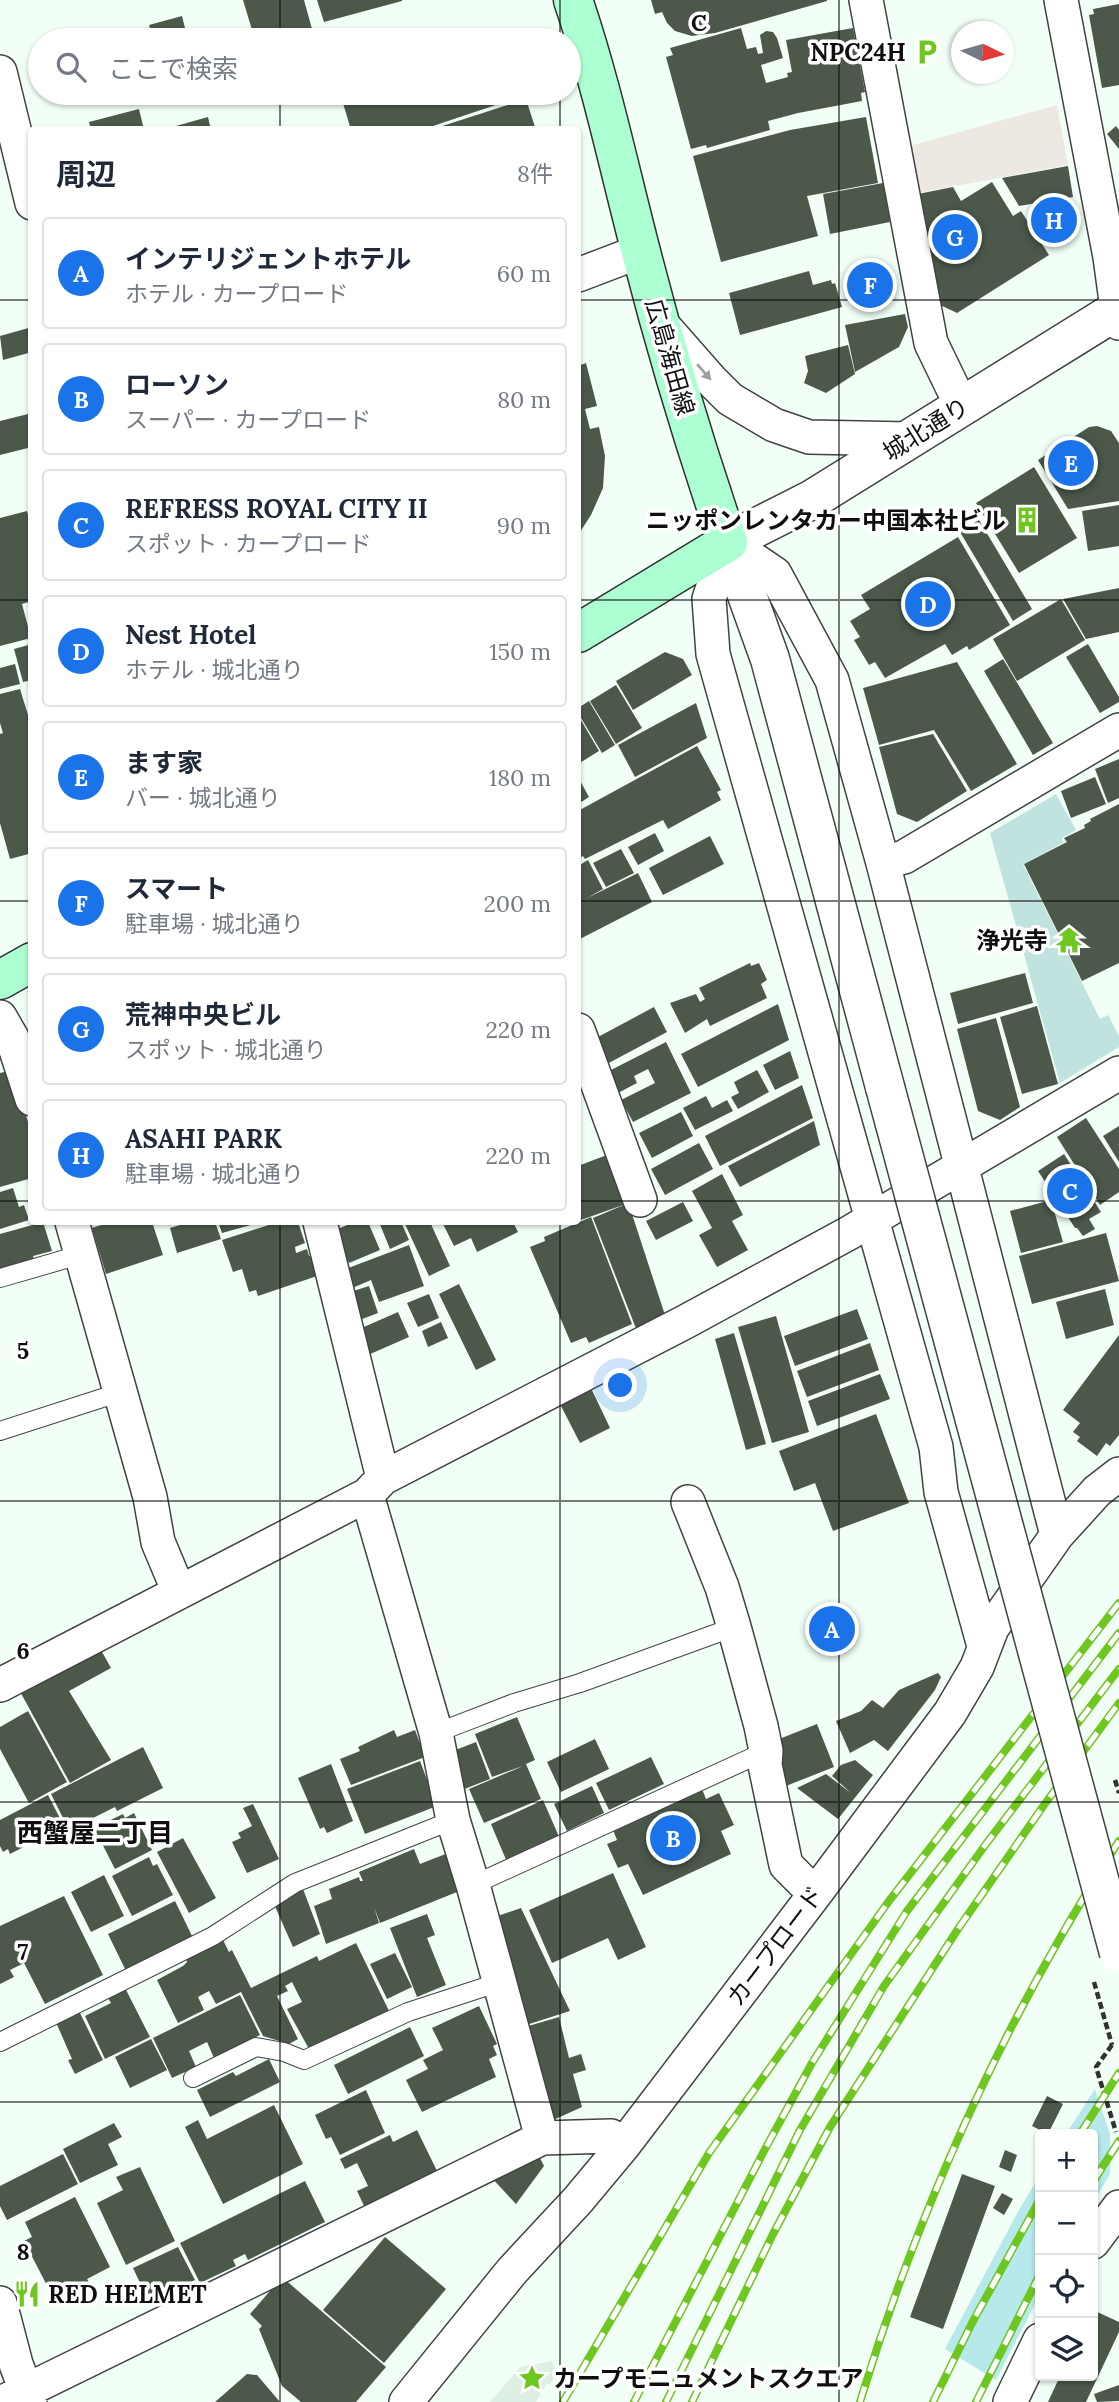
<!DOCTYPE html>
<html lang="ja">
<meta charset="utf-8">
<style>
body{margin:0;font-family:Lora,"Noto Sans JP",serif;background:#f2f2f3;color:#1f2937}
.controls{position:absolute;right:21px;bottom:21px;display:grid;overflow:hidden;border-radius:7px;box-shadow:0 2px 5px #0004}
.controls button{width:63px;height:63px;display:grid;place-items:center;padding:0;border:0;border-bottom:2px solid #e0e1e3;background:#fff;color:#1f2937;font:35px sans-serif}
.compass{position:absolute;left:951px;top:21px;width:63px;height:63px;border-radius:50%;background:#fff;box-shadow:0 2px 5px #0004;rotate:95deg}
.you{position:absolute;left:621px;top:1386px;width:24px;height:24px;margin:-18px;border:5px solid #fff;border-radius:50%;background:#1a73e8;box-shadow:0 0 0 10px #1a73e833}
.badge{display:grid;place-items:center;width:46px;height:46px;border-radius:50%;background:#1a73e8;color:#fff;font-size:23px;font-weight:700}
.pin{position:absolute;translate:-50% -50%;border:4px solid #fff;box-shadow:0 2px 7px #0006}
.list{margin:0;padding:0;list-style:none}
h2{display:flex;justify-content:space-between;align-items:center;height:91px;margin:0;padding:0 28px;font-size:30px}
h2 small{font-size:23px;font-weight:400;color:#747a83}
.list li{display:grid;grid-template-columns:46px 1fr auto;gap:21px;align-items:center;box-sizing:border-box;height:112px;margin:0 14px 14px;padding:0 14px;border:2px solid #e0e1e3;border-radius:7px}
.list b{display:block;font-size:26px;white-space:nowrap}
.list p{margin:0;font-size:23px;white-space:nowrap;color:#747a83}
.list em{font-size:23px;font-style:normal;color:#747a83}
.icon{flex:none;width:38px;height:38px;fill:none;stroke:currentColor;stroke-width:2;stroke-linecap:round;stroke-linejoin:round}
.map{position:relative;flex:none;width:1119px;height:2402px;overflow:hidden}
.search{position:absolute;background:#fff;box-shadow:0 2px 5px #0004;left:28px;top:28px;width:553px;height:77px;display:flex;align-items:center;gap:18px;box-sizing:border-box;padding:0 24px;border-radius:38px;color:#747a83;font-size:26px}
.panel{position:absolute;background:#fff;box-shadow:0 2px 5px #0004;left:28px;top:126px;width:553px;height:1099px;border-radius:7px}
.map>svg:first-child{display:block}
</style>
<div class="map">
<svg width="1119" height="2402" viewBox="0 0 1119 2402">
<rect width="100%" height="100%" fill="#f1fff6"/>
<path fill="#eee8e3" d="M1057,105L1068,165L918,193L909,146Z"/>
<path fill="#b7e9ec" d="M1095,2089L1110,2134V2174L1093,2203V2134H1066Z
M1040,2175V2294L996,2380L945,2349L1020,2208Z"/>
<path fill="#c0e3df" d="M1056,794L1076,830L1062,838L1063,843L1023,864L1100,1019L1108,1015L1119,1036V1047L1060,1083L990,833Z"/>
<path fill="#def0e4" d="M552,2361L557,2372L550,2385L547,2383L536,2402H490L520,2367Z"/>
<path fill="#4b584a" d="M243,0H304L315,40H255Z
M317,0H402V1L324,22Z
M651,0H827V1L715,33L692,36L675,31L667,23L662,12L655,14Z
M1119,4V85L1102,88L1089,15L1094,14L1093,9Z
M182,16L188,40H153L149,25Z
M741,28L747,49L756,47L758,54L763,53L760,35L766,31L773,32L777,38L783,58L761,65L766,83L788,77L787,73L792,72L786,40L853,28L865,92L861,93L862,101L798,113L768,121L770,130L707,148L706,145L691,149L666,57L673,55L670,48Z
M340,93H525L526,95L421,130H351Z
M526,99L536,130H433V129Z
M139,109L144,130H91L89,122Z
M208,117L211,130H177L176,126Z
M866,117L878,183L807,196L818,236L721,262L693,156L790,130Z
M1116,126L1119,130V149L1107,134Z
M1068,166L1073,197L1019,206L1002,178Z
M992,182L1013,216L1021,211L1049,255L957,313L938,304L918,194L953,187L961,201Z
M883,183L890,222L830,234L823,194Z
M809,271L813,285L831,280L832,284L835,283L842,307L740,335L729,293Z
M905,314L908,327L899,347L855,372L845,325Z
M32,327V352L3,360L0,336Z
M848,345L855,374L826,393L804,383L808,371L805,356Z
M586,363L597,406L585,409L590,429L599,427L605,456L603,488L591,515L578,535V366Z
M32,413V447L0,455V421Z
M1097,426L1111,431L1119,443V501L1068,509L1038,460L1089,427Z
M1034,467L1077,538L1019,573L976,503Z
M1119,505V546L1088,551L1082,511Z
M27,511L32,529V601L22,604L31,638L0,646V518Z
M979,520L1032,609L1013,621L960,532Z
M958,537L1010,625L969,650L967,646L952,655L945,644L885,678L875,662L869,665L854,640L860,637L850,621L870,609L861,595Z
M1119,588V632L1086,639L1063,599Z
M1061,599L1085,640L1017,681L993,639Z
M32,644V680L23,682L14,649Z
M1088,644L1119,697V702L1100,713L1066,657Z
M665,652L683,659L692,675L633,710L616,681Z
M1003,659L1053,743L1033,755L984,671Z
M957,662L1017,764L971,791L934,730L879,745L863,688Z
M15,664L20,684L0,689V668Z
M616,685L642,728L616,744L590,701Z
M20,689L32,728V853L10,859L0,823V734L3,733L0,723V694Z
M589,701L615,745L602,753L578,713V708Z
M696,703L707,738L635,777L618,745Z
M578,715L599,751L578,764Z
M933,734L967,791L917,822L897,814L879,747Z
M697,746L721,790L717,792L721,800L668,829L663,820L585,859L583,856L578,859V811Z
M1119,759V798L1108,803L1095,769Z
M578,777L589,797L578,804Z
M1095,777L1106,804L1071,818L1061,791Z
M1119,804V963L1082,981L1024,864L1067,842L1064,838L1085,828L1084,825L1091,821L1090,819Z
M655,833L664,851L638,865L628,847Z
M710,836L724,864L663,895L649,868Z
M621,849L634,873L606,887L593,863Z
M588,860L603,889L587,898L638,873L652,902L578,940V866Z
M750,963L751,966L759,963L767,980L761,984L767,998L710,1026L707,1019L685,1033L670,1003L696,994L700,1002L705,999L699,988Z
M1025,973L1033,1003L958,1024L950,993Z
M778,1004L789,1040L698,1087L681,1054Z
M1037,1006L1058,1084L1022,1094L1000,1017Z
M654,1007L667,1032L605,1065L598,1037Z
M996,1018L1020,1107L1000,1120L978,1111L957,1029Z
M666,1042L691,1093L633,1122L621,1100L655,1083L648,1069L634,1076L637,1083L618,1093L607,1072Z
M790,1051L799,1078L775,1090L763,1065Z
M12,1070L32,1135V1178L0,1187V1073Z
M757,1070L769,1092L738,1109L731,1097L739,1093L734,1082Z
M802,1085L813,1118L720,1166L705,1136Z
M706,1096L712,1108L727,1100L733,1111L695,1130L683,1108Z
M681,1112L693,1136L652,1158L639,1133Z
M1086,1118L1119,1169V1192L1100,1205L1057,1137Z
M814,1121L820,1145L740,1187L728,1166Z
M1119,1126V1162L1103,1136Z
M699,1143L713,1169L665,1195L651,1169Z
M612,1153L665,1315L637,1331L593,1218L626,1204L578,1221V1166Z
M1064,1154L1101,1212L1089,1219L1095,1229L1083,1236L1077,1228H1075L1038,1171Z
M722,1174L743,1215L732,1221L748,1250L717,1267L699,1235L712,1228L692,1191Z
M13,1188L19,1207L24,1205L29,1220L0,1229V1192Z
M1051,1200L1063,1242L1021,1253L1010,1211Z
M683,1202L693,1221L656,1240L646,1221Z
M591,1217L632,1324L589,1343L586,1337L571,1343L530,1247L545,1241L544,1237Z
M43,1222L52,1251L33,1256L34,1260L0,1270V1234Z
M111,1222H152L163,1255L106,1274L92,1228Z
M190,1222H215L221,1239L177,1253L170,1228Z
M218,1222H261L222,1233Z
M278,1222H298L305,1243L295,1247L296,1253L307,1249L309,1256L314,1255L320,1275L258,1296L256,1290L249,1292L242,1269L233,1272L222,1240Z
M355,1222H368L380,1250L349,1263L335,1230Z
M379,1222H401L409,1240L390,1249Z
M404,1222H430L450,1266L429,1276Z
M442,1222H513L518,1232L477,1252L471,1238L454,1246Z
M1106,1233L1119,1281L1032,1304L1019,1256Z
M409,1245L424,1286L379,1302L371,1280L350,1289L343,1270Z
M459,1284L496,1360L476,1370L439,1294Z
M369,1286L378,1313L357,1321L347,1293Z
M1105,1289L1114,1325L1066,1339L1056,1302Z
M429,1294L439,1318L418,1327L407,1303Z
M857,1309L868,1339L795,1366L784,1336Z
M398,1312L409,1337L368,1355L357,1330Z
M776,1316L809,1432L772,1443L738,1327Z
M441,1322L448,1338L428,1347L422,1331Z
M734,1333L766,1444L746,1450L715,1339Z
M1119,1335V1435L1110,1446L1106,1443L1097,1456L1077,1441L1080,1437L1073,1432L1080,1423L1063,1410Z
M870,1343L879,1370L807,1397L797,1371Z
M880,1374L890,1399L817,1426L808,1401Z
M591,1388L610,1428L580,1443L560,1404Z
M876,1414L909,1503L833,1531L815,1483L794,1491L779,1451Z
M97,1643L111,1668L69,1691L111,1760L70,1783L17,1686Z
M938,1673L941,1677L935,1690L888,1751L874,1740L850,1753L836,1721L861,1711L872,1700L883,1708L899,1690Z
M28,1711L67,1782L29,1803L0,1749V1727Z
M517,1717L535,1760L526,1764L541,1799L484,1823L469,1789L523,1766L492,1777L475,1734Z
M817,1724L834,1767L786,1786L769,1743Z
M394,1730L397,1737L415,1730L425,1757L351,1785L340,1759L360,1751L358,1747Z
M595,1739L609,1769L561,1792L547,1762Z
M476,1742L490,1779L462,1790L448,1753Z
M143,1747L163,1788L117,1811L115,1807L69,1830L51,1794Z
M651,1757L664,1784L609,1810L596,1783Z
M855,1760L873,1775L838,1819L797,1788L826,1774L851,1793L832,1776L841,1765Z
M420,1761L437,1806L365,1834L347,1789Z
M331,1764L353,1821L327,1833L324,1827L320,1829L298,1778Z
M592,1786L604,1813L567,1831L554,1804Z
M702,1789L706,1799L719,1793L734,1825L721,1831L731,1854L643,1895L628,1864L618,1868L607,1844L617,1840L613,1830Z
M48,1795L64,1826L10,1854L8,1849L3,1852L0,1846V1820Z
M543,1800L560,1839L507,1862L491,1824Z
M253,1804L279,1859L247,1873L232,1842L241,1838L238,1833L252,1826L243,1808Z
M134,1813L152,1850L115,1869L94,1828L123,1814L125,1818Z
M183,1838L216,1898L189,1913L157,1852Z
M414,1849L420,1864L448,1853L460,1882L454,1884L457,1892L380,1923L374,1907L379,1923L326,1944L314,1906L332,1899L329,1889L359,1877L360,1881H363L359,1872Z
M149,1857L153,1866L157,1864L173,1895L132,1916L112,1876Z
M613,1873L646,1947L618,1960L608,1938L552,1963L529,1910Z
M104,1875L124,1916L91,1932L71,1892Z
M303,1889L320,1934L293,1947L273,1902Z
M64,1896L103,1975L45,2004L24,1963L10,1970L14,1977L0,1984V1926Z
M175,1901L194,1940L127,1973L108,1934Z
M521,1908L570,2011L523,2026L492,1918Z
M427,1914L435,1935L427,1938L446,1985L417,1997L390,1928Z
M223,1940L229,1952L232,1950L251,1988L317,1956L319,1961L356,1943L390,2013L355,2031L353,2028L309,2049L287,2009L302,2002L292,1982L285,1986L288,1991L277,1996L298,2039L289,2044L263,2036L241,1992L216,2004L209,1991L198,1997L204,2010L178,2023L157,1980L183,1966L187,1962L186,1959Z
M395,1953L412,1987L387,1999L370,1964Z
M123,1984L150,2037L105,2059L85,2016L111,2003L105,1993Z
M240,1995L260,2035L214,2058L207,2042L189,2051L196,2067L172,2078L153,2038Z
M479,2006L497,2044L493,2046L497,2055L489,2059L496,2077L422,2112L406,2080L428,2069L423,2060L443,2050L432,2028Z
M78,2009L103,2060L75,2074L68,2060L72,2059L55,2020Z
M559,2017L569,2058L581,2054L586,2070L573,2074L582,2107L551,2121L525,2027Z
M410,2027L424,2056L348,2094L334,2065Z
M151,2039L167,2070L130,2088L115,2057Z
M269,2059L280,2082L210,2117L197,2090L233,2072L236,2076Z
M366,2090L385,2133L340,2155L331,2137L326,2139L315,2115Z
M1047,2096L1063,2104L1048,2134L1032,2126Z
M274,2105L303,2164L223,2204L185,2127L198,2120L207,2139Z
M114,2123L122,2137L108,2144L118,2165L80,2183L63,2149Z
M417,2130L439,2175L366,2210L357,2191L368,2186L357,2163L345,2169L340,2159L390,2135L393,2142Z
M536,2150L544,2166L516,2204L489,2175Z
M1005,2150L1017,2155L1011,2172L999,2167Z
M63,2154L78,2184L7,2220L0,2206V2186Z
M140,2167L175,2241L126,2265L97,2203L123,2190L116,2177Z
M962,2174L995,2186L943,2329L910,2317Z
M305,2181L325,2222L248,2260L245,2254L233,2260L236,2266L200,2283L180,2243Z
M1002,2193L1013,2199L1004,2215L993,2208Z
M75,2197L110,2267L87,2279L90,2284L55,2301L24,2241L32,2237L25,2222Z
M385,2237L446,2289L384,2363L323,2310Z
M178,2247L195,2280L149,2302L133,2268Z
M282,2277L386,2367L356,2402H301L282,2386L259,2329L262,2326L250,2314Z
M1093,2310L1119,2322V2332L1086,2402H1048L1060,2376H1093Z
M247,2374L257,2375L280,2402H215Z
M1119,2385V2401L1097,2402L1094,2394Z"/>
<g fill="none" stroke-linecap="round" stroke-linejoin="round">
<g stroke="#424242" stroke-width="20">
<path id="service" d="M0,1278L83,1254
M0,1431L121,1392
M436,1733L514,1703L580,1683L734,1627
M473,1885L766,1751
M0,2042L213,1936L295,1883L453,1820
M193,2078L256,2047L284,2052L304,2060L408,2012L500,1982"/>
</g>
<g stroke="#424242" stroke-width="36">
<path id="minor" d="M866,0L931,343L962,407
M1061,0L1110,257L1119,323
M0,72L32,203
M578,275L641,251
M660,322L711,380L730,399L774,425L809,437L909,439
M883,863L904,857L1119,730
M0,1017L12,1038L32,1099
M578,1030L640,1200
M72,1222L150,1497L158,1542L179,1592
M320,1222L383,1478
M367,1495L436,1733L453,1820L473,1885L542,2138
M688,1502L722,1587L734,1627L761,1726L766,1751L765,1765L786,1865L815,1894
M984,1646L941,1492L936,1447L713,654L709,599L728,542L775,574L832,680L883,863L1057,1535
M0,1685L367,1495L383,1478L685,1322L849,1233L1119,1073
M1093,2242L1119,2207
M0,2303L16,2364L30,2402
M3,2402L542,2138L611,2136L623,2146
M406,2402L512,2271L578,2200L623,2146L815,1894L950,1713L977,1667L992,1628L1057,1535L1097,1491L1119,1474
M1010,2402L1040,2340"/>
</g>
<g stroke="#424242" stroke-width="41">
<path id="tertiary" d="M885,1087L770,659L728,542L813,499L1119,309"/>
</g>
<g stroke="#313131" stroke-width="41">
<path id="secondary" d="M573,0C601,82 619,168 641,252C666,350 695,446 728,542L578,633
M0,980L32,962"/>
</g>
<path stroke="#313131" stroke-width="4.5" stroke-dasharray="7 3.5" stroke-linecap="butt" d="M1112,2045L1096,2067L1116,2132"/>
<use href="#service" stroke="#fff" stroke-width="18"/>
<use href="#minor" stroke="#fff" stroke-width="33"/>
<use href="#tertiary" stroke="#fff" stroke-width="38"/>
<use href="#secondary" stroke="#acffd2" stroke-width="38"/>
<g stroke="#6ec71f" stroke-width="8">
<path id="rail" d="M1080,2134L1119,2073
M1093,2182L1119,2141
M563,2402L709,2153L889,1901L1119,1603
M634,2402L764,2151L812,2063L907,1911L1119,1633
M666,2402L800,2130L884,1986L986,1844L1119,1669
M692,2402L773,2234L830,2127L958,1929L1044,1805L1119,1703
M860,2402C920,2204 1007,2015 1119,1841
M933,2402L972,2323L1040,2199
M976,2402L1040,2274"/>
</g>
<use href="#rail" stroke="#fff" stroke-width="5" stroke-dasharray="16" stroke-linecap="butt"/>
<g stroke="#424242" stroke-width="41" stroke-linecap="butt">
<path id="tertiary-bridge" d="M885,1087L1119,1953"/>
</g>
<path stroke="#313131" stroke-width="4.5" stroke-dasharray="7 3.5" stroke-linecap="butt" d="M1115,1780L1119,1793
M1094,1982L1112,2045"/>
<use href="#tertiary-bridge" stroke="#fff" stroke-width="38"/>
</g>
<defs><path id="oneway-solid" d="M-6-.8H1V-3.2L6.5 0L1 3.2V.8H-6Z" transform="scale(1.75)"/></defs>
<use fill="#9f9f9f" href="#oneway-solid" transform="translate(704 372) rotate(49)"/>
<path fill="none" stroke="#0f0f0f" stroke-width="2" stroke-opacity="0.55" d="M280,0V40M560,0V40M839,0V2402M280,93V130M560,93V130M0,300H32M578,300H1119M0,600H32M578,600H1119M0,901H32M578,901H1119M0,1201H32M578,1201H1119M280,1222V2402M560,1222V2402M0,1501H1119M0,1802H1119M0,2102H1119"/>
<defs>
<g id="parking-bare" transform="scale(2.1)"><path d="M-3.5-5.5H1a3.5 3.5 0 0 1 0 7H-1V5.5H-3.5ZM-1-3.4V-.6H.8a1.4 1.4 0 0 0 0-2.8Z" fill="#6ec71f" stroke="#fff" stroke-width="2.5" paint-order="stroke"/></g>
<g id="building-bare" transform="scale(2.1)"><path d="M-4-6H4V6H1V3H-1V6H-4ZM-2.5-4.3h1.7v1.8h-1.7ZM.8-4.3h1.7v1.8H.8ZM-2.5-1h1.7V.8h-1.7ZM.8-1h1.7V.8H.8Z" fill="#6ec71f" stroke="#fff" stroke-width="2.5" paint-order="stroke"/></g>
<g id="temple-bare" transform="scale(2.1)"><path d="M0-6L5-2H3V0L6.5 2.5H4V6H1.5V3h-3V6H-4V2.5H-6.5L-3 0V-2H-5Z" fill="#6ec71f" stroke="#fff" stroke-width="2.5" paint-order="stroke"/></g>
<g id="restaurant-bare" transform="scale(2.1)"><path d="M-5-6h1v4h1v-4h1v4h1v-4h1v5L-1.5 .5V6h-2V.5L-5-1ZM5-6V6H3V1.5H1.5Q1.5-4 5-6Z" fill="#6ec71f" stroke="#fff" stroke-width="2.5" paint-order="stroke"/></g>
<g id="sight-bare" transform="scale(2.1)"><path d="M0-6L1.8-2.2L6-1.7L2.9 1.2L3.7 5.4L0 3.3L-3.7 5.4L-2.9 1.2L-6-1.7L-1.8-2.2Z" fill="#6ec71f" stroke="#fff" stroke-width="2.5" paint-order="stroke"/></g>
</defs>
<g fill-rule="evenodd">
<use href="#parking-bare" x="927" y="52"/>
<use href="#building-bare" x="1027" y="520"/>
<use href="#temple-bare" x="1069" y="940"/>
<use href="#restaurant-bare" x="27" y="2294"/>
<use href="#sight-bare" x="532" y="2378"/>
</g>
<g text-anchor="middle" dominant-baseline="central" stroke-width="7" stroke-linejoin="round" paint-order="stroke">
<g font-size="24" font-weight="bold" fill="#0f0f0f" stroke="#fff" text-anchor="end">
<text x="906" y="52">NPC24H</text>
<text x="1006" y="520">ニッポンレンタカー中国本社ビル</text>
<text x="1048" y="940">浄光寺</text>
<text x="48" y="2294" text-anchor="start">RED HELMET</text>
<text x="553" y="2378" text-anchor="start">カープモニュメントスクエア</text>
</g>
<g font-size="24" fill="#0f0f0f" stroke="#fff">
<text transform="translate(670 357) rotate(74)">広島海田線</text>
<text transform="translate(926 429) rotate(-32)">城北通り</text>
<text transform="translate(775 1946) rotate(-53)">カープロード</text>
</g>
<g font-size="26" font-weight="bold" fill="#0f0f0f" stroke="#fff">
<text x="95" y="1832">西蟹屋二丁目</text>
</g>
</g>
<g font-size="23" text-anchor="middle" font-weight="bold" fill="#0f0f0f" stroke="#fff" stroke-width="7" stroke-linejoin="round" paint-order="stroke">
<text x="699" y="31">C</text>
<text x="23" y="1359">5</text>
<text x="23" y="1659">6</text>
<text x="23" y="1960">7</text>
<text x="23" y="2260">8</text>
</g>
</svg>
<div class="controls">
<button>+</button>
<button>−</button>
<button><svg class="icon" aria-label="locate" viewBox="0 0 24 24"><circle cx="12" cy="12" r="6"/><path d="M12 2v4M12 18v4M2 12h4M18 12h4"/></svg></button>
<button><svg class="icon" aria-label="layers" viewBox="0 0 24 24"><path d="M12 4l9 5-9 5-9-5zM3 14l9 5 9-5"/></svg></button>
</div>
<svg class="compass" viewBox="-18 -18 36 36"><path d="M0-13l5 13h-10z" fill="#e53935"/><path d="M0 13l5-13h-10z" fill="#747a83"/></svg>
<div class="you"></div>
<div class="pin badge" style="left:832px;top:1629px">A</div>
<div class="pin badge" style="left:673px;top:1838px">B</div>
<div class="pin badge" style="left:1070px;top:1191px">C</div>
<div class="pin badge" style="left:928px;top:604px">D</div>
<div class="pin badge" style="left:1071px;top:463px">E</div>
<div class="pin badge" style="left:870px;top:285px">F</div>
<div class="pin badge" style="left:955px;top:237px">G</div>
<div class="pin badge" style="left:1054px;top:220px">H</div>
<div class="search"><svg class="icon" aria-label="search" viewBox="0 0 24 24"><circle cx="10" cy="10" r="6"/><path d="M15 15l6 6"/></svg>ここで検索</div>
<section class="panel">
<h2>周辺<small>8件</small></h2>
<ul class="list">
<li><span class="badge">A</span><div><b>インテリジェントホテル</b><p>ホテル · カープロード</p></div><em>60 m</em></li>
<li><span class="badge">B</span><div><b>ローソン</b><p>スーパー · カープロード</p></div><em>80 m</em></li>
<li><span class="badge">C</span><div><b>REFRESS ROYAL CITY II</b><p>スポット · カープロード</p></div><em>90 m</em></li>
<li><span class="badge">D</span><div><b>Nest Hotel</b><p>ホテル · 城北通り</p></div><em>150 m</em></li>
<li><span class="badge">E</span><div><b>ます家</b><p>バー · 城北通り</p></div><em>180 m</em></li>
<li><span class="badge">F</span><div><b>スマート</b><p>駐車場 · 城北通り</p></div><em>200 m</em></li>
<li><span class="badge">G</span><div><b>荒神中央ビル</b><p>スポット · 城北通り</p></div><em>220 m</em></li>
<li><span class="badge">H</span><div><b>ASAHI PARK</b><p>駐車場 · 城北通り</p></div><em>220 m</em></li>
</ul>
</section>
</div>
